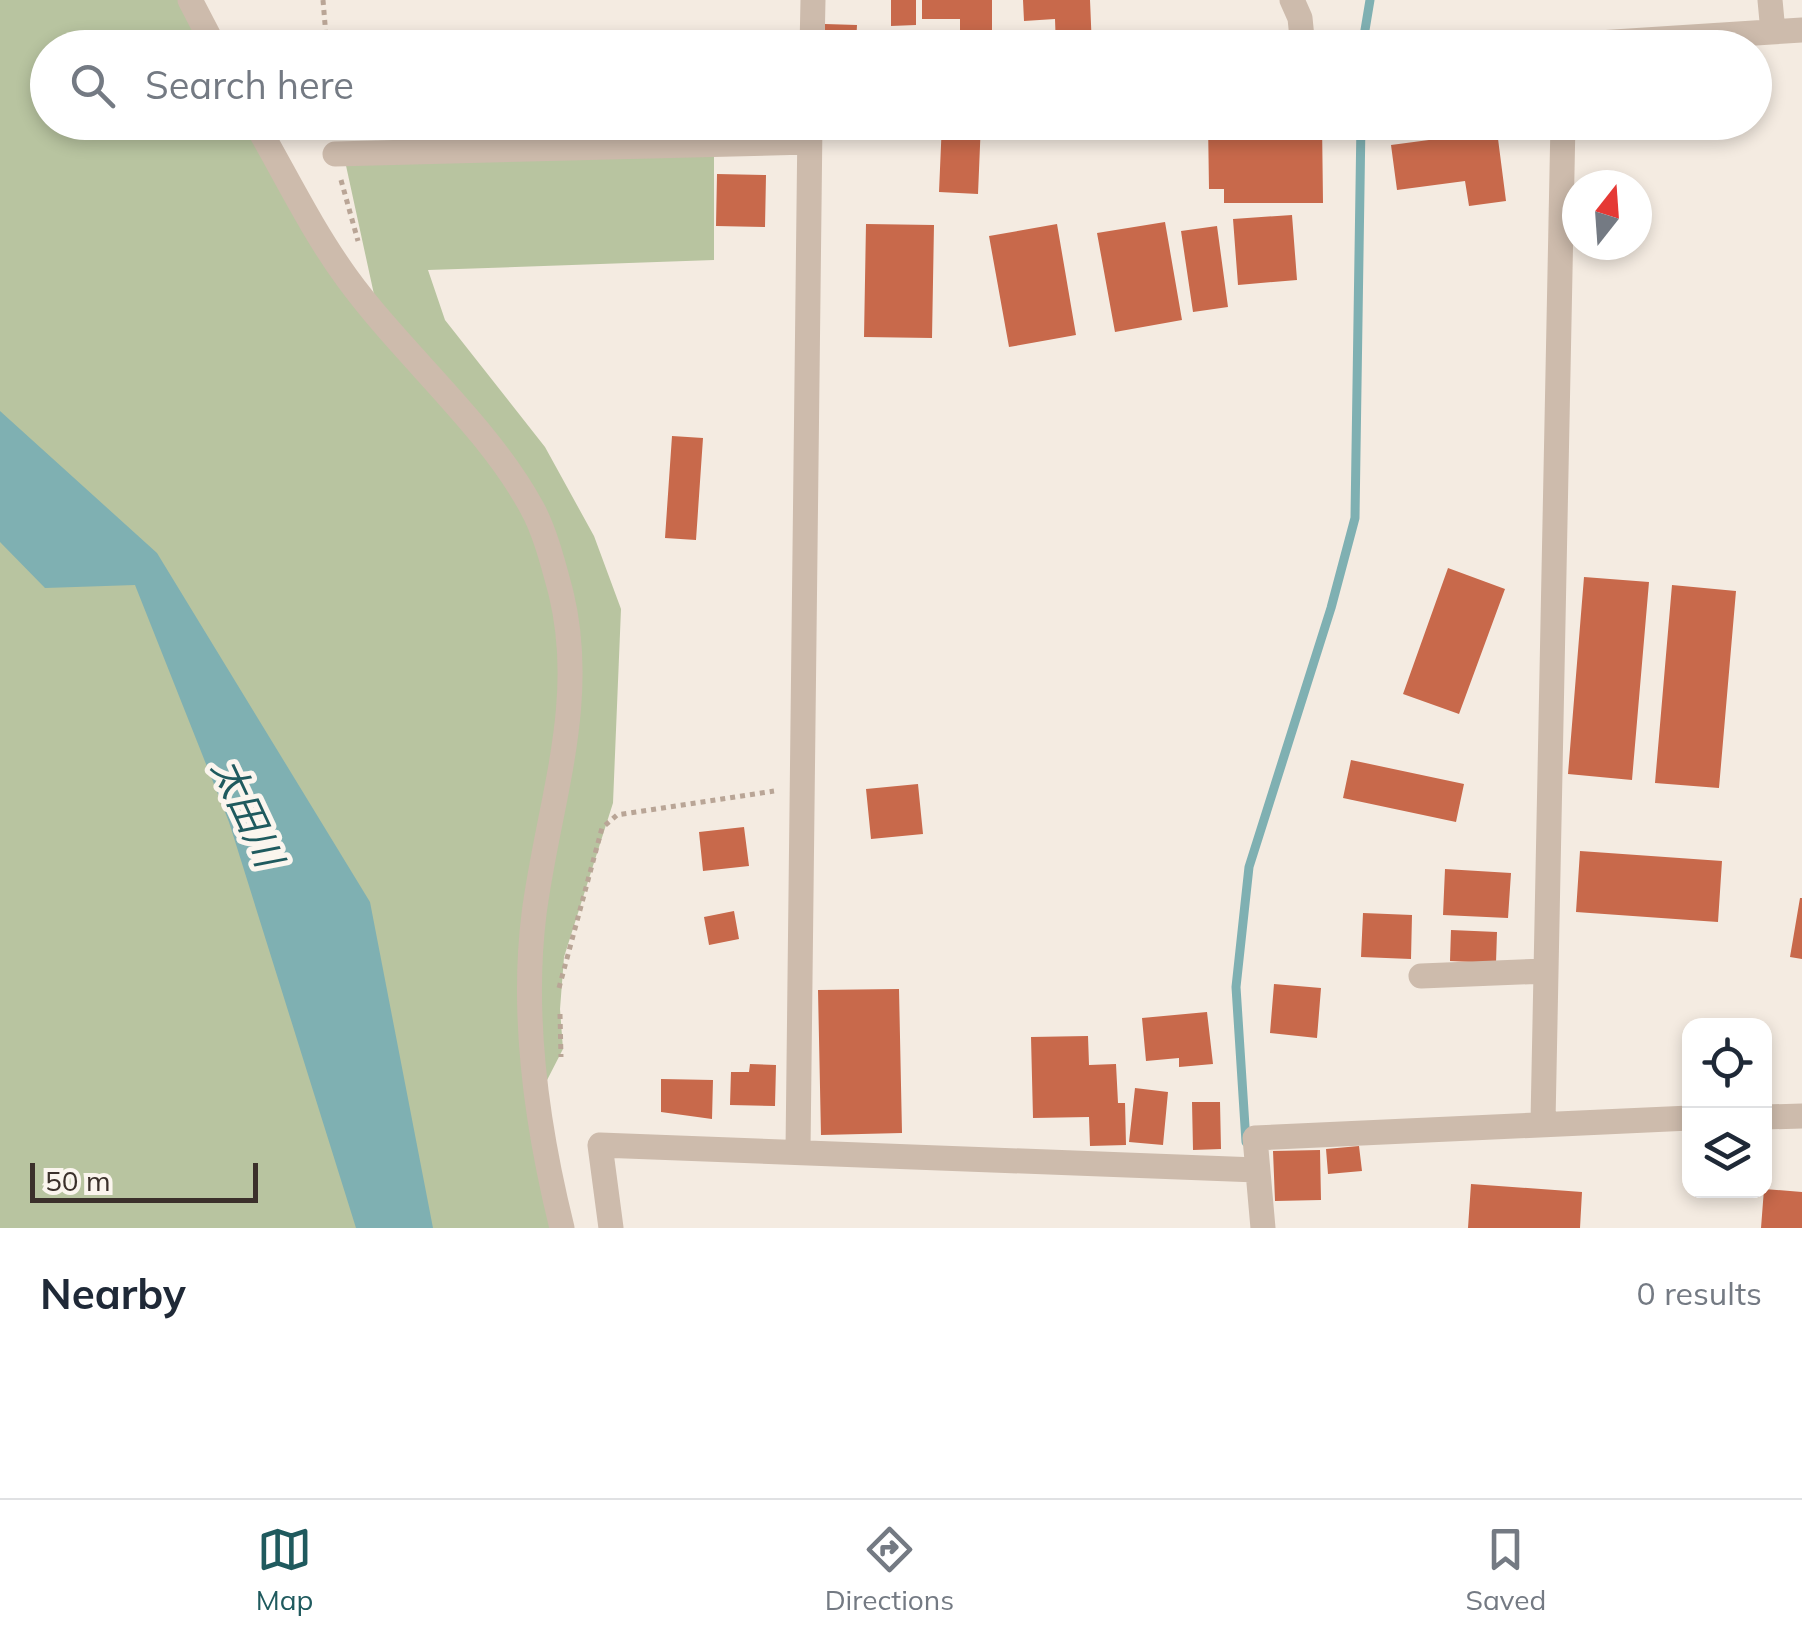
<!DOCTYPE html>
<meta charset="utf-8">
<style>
body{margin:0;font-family:Mulish,"Noto Sans JP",sans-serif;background:#f2f2f3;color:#1f2937}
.controls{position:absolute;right:30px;bottom:30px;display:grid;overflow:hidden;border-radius:20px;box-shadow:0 5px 15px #0003}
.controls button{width:90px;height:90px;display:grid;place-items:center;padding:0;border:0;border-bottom:2px solid #e0e1e3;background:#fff;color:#1f2937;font:50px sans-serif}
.compass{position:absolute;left:1562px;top:170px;width:90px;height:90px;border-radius:50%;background:#fff;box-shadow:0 5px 15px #0003;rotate:17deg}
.scale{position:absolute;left:30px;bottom:25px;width:228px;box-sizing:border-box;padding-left:10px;border:5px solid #3b302b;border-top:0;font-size:28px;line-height:35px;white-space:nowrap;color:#3b302b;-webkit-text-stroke:8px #fbf5ee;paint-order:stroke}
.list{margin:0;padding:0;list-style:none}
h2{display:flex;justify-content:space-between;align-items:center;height:130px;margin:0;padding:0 40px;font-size:42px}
h2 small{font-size:32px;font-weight:400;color:#747a83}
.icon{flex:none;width:55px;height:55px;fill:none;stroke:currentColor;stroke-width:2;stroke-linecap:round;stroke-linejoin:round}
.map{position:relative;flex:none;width:1802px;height:1228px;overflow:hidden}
.search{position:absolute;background:#fff;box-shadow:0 5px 15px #0003;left:30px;right:30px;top:30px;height:110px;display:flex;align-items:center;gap:25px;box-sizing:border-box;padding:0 35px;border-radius:55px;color:#747a83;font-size:38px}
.sheet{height:270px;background:#fff}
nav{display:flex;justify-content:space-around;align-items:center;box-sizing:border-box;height:140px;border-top:2px solid #e0e1e3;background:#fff;font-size:28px;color:#747a83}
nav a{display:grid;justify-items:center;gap:5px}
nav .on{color:#1f5a5e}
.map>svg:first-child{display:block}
</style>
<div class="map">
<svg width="1802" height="1228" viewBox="0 0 1802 1228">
<rect width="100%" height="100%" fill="#f4ebe1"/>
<path fill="#b8c4a0" d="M0,0H196L221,47L48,48V122L261,123L313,221L375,299L345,161L714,152V260L428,270L445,320L545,447L594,536L621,609L613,803L564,957L560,1009L563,1049L544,1086L569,1228H0Z"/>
<path fill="#7fb0b2" d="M0,411L157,553L370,902L433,1228H356L229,822L135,585L45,588L0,542Z"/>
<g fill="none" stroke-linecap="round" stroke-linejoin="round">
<path stroke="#7fb0b2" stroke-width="9" d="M1362,48L1370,0
M1246,1142L1236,987L1249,867L1331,608L1355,518L1361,122"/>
</g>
<path fill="#c8694b" d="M891,0H916V25L891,26Z
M922,0H992V48H960V19H922Z
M1023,0H1090L1092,48H1056L1055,19L1024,21Z
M825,24L857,25L856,44L824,42Z
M942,122H981L978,194L939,192Z
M1208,122H1322L1323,203H1224V189H1209Z
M1497,131L1506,201L1469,206L1465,181L1397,190L1391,145Z
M717,174L766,175L765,227L716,226Z
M1292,215L1297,280L1238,285L1233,219Z
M1165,222L1182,320L1115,332L1097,233Z
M866,224L934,225L932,338L864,337Z
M1057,224L1076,335L1009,347L989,236Z
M1217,226L1228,307L1193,312L1181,231Z
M672,436L703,438L696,540L665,538Z
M1448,568L1505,589L1459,714L1403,694Z
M1584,577L1649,582L1632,780L1568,774Z
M1672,585L1736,591L1719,788L1655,783Z
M1351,760L1464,784L1456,822L1343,798Z
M918,784L923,834L871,839L866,789Z
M744,827L749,866L703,871L699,832Z
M1580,851L1722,861L1718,922L1576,912Z
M1445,869L1511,873L1508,918L1443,915Z
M1800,898H1802V959L1790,957Z
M734,911L739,939L709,945L704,917Z
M1363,913L1412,915L1411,959L1361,957Z
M1451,930L1497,932L1496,963L1450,961Z
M1274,984L1321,988L1317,1038L1270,1033Z
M899,989L902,1133L821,1135L818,990Z
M1207,1012L1213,1064L1179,1067V1058L1146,1061L1142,1018Z
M1088,1036L1089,1065L1116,1064L1118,1103H1125L1126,1145L1090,1146L1089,1117L1033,1118L1031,1037Z
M750,1064L776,1065L775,1106L730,1105L731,1072H749Z
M661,1079L713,1080L712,1119L661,1112Z
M1135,1088L1168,1092L1163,1145L1129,1142Z
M1192,1102H1220L1221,1149L1193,1150Z
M1359,1146L1362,1171L1328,1174L1326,1149Z
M1320,1150L1321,1200L1275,1201L1273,1151Z
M1471,1184L1582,1192L1580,1228H1468Z
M1764,1189L1802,1192V1228H1761Z"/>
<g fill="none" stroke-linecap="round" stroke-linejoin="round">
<path stroke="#b9a596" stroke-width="5" stroke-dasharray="5 5" stroke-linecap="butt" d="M323,0L327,48
M341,180L358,241
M559,988L602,828L617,815L774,791
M560,1014L561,1057"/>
<path stroke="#cdbbac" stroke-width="25" d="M190,0L215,48
M1292,0L1300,18L1303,48
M1770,0L1773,32
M812,48L813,0
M1519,48L1802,30
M255,122C285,174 312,230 347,278C402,354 488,426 532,508C545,531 554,567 561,593C588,704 548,805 534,914C521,1018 537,1127 562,1228
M335,154L809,142
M1421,976L1546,971
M1764,1117L1802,1116
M1543,1122L1563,122
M798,1151L810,122
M611,1228L600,1145L1257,1170
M1263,1228L1255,1138L1690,1118"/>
</g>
<g text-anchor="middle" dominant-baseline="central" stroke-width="10" stroke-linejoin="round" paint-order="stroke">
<g font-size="38" font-style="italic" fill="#1f5a5e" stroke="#fbf5ee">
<text transform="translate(248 812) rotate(65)">太田川</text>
</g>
</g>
</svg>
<div class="controls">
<button><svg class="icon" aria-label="locate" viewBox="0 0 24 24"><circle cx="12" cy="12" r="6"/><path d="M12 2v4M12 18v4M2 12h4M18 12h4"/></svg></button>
<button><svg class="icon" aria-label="layers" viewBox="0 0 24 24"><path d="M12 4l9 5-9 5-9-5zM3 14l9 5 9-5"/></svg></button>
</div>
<svg class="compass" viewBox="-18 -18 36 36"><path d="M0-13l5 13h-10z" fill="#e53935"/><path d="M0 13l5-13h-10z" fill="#747a83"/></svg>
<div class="scale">50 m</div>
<div class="search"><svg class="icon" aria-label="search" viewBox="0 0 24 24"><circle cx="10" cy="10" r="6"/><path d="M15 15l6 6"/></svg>Search here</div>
</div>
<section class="sheet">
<h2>Nearby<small>0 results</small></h2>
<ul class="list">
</ul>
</section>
<nav>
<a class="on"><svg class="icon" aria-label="map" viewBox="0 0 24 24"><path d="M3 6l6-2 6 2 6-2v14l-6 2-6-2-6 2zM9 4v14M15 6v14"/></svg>Map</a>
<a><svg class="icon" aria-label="directions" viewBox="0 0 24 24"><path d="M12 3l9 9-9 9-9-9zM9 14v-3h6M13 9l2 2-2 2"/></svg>Directions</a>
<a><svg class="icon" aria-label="saved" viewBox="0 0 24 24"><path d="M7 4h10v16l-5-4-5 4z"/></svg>Saved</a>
</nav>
